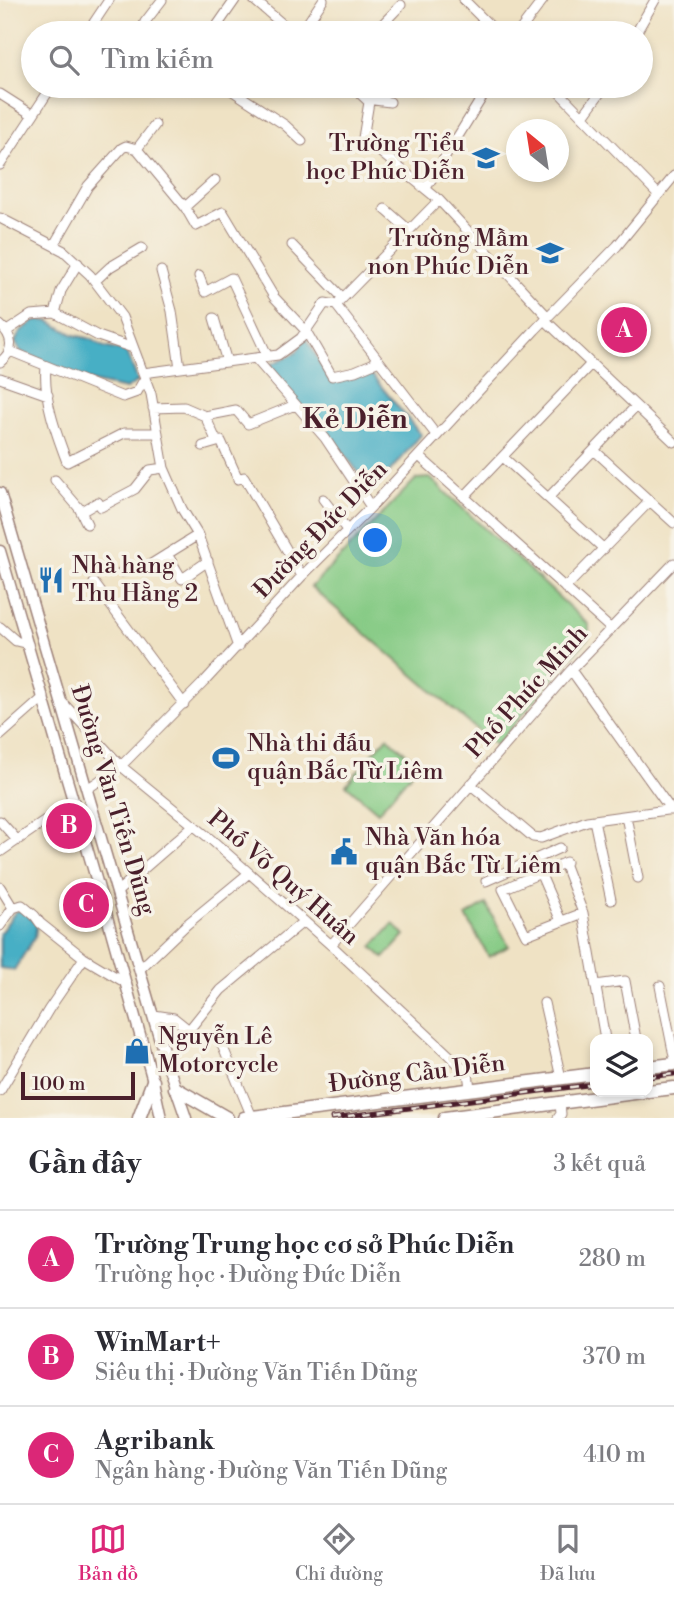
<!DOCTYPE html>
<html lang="vi">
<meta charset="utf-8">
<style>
body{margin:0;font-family:"Libre Bodoni",serif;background:#f7f7f7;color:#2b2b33}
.controls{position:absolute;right:21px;bottom:21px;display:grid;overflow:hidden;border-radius:14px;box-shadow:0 4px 10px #0003}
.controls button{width:63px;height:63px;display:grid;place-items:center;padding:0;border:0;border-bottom:2px solid #e1e1e2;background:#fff;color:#2b2b33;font:35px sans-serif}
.compass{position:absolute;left:506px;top:119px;width:63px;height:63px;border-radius:50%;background:#fff;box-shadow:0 4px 10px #0003;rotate:330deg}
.scale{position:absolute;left:21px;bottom:18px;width:114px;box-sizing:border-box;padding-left:7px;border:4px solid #4a1f2b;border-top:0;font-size:19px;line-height:24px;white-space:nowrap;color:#4a1f2b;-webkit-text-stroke:5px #f7f3e8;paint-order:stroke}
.you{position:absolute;left:376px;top:541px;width:24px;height:24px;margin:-18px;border:5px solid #fff;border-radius:50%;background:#1a73e8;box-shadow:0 0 0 10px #1a73e833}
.badge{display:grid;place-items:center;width:46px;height:46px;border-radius:50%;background:#db2777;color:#fff;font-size:23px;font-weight:700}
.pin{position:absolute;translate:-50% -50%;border:4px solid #fff;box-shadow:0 2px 7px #0006}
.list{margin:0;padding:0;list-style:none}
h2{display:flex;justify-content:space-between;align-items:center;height:91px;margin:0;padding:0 28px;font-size:30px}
h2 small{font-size:23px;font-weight:400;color:#7c7c81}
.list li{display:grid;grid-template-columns:46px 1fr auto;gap:21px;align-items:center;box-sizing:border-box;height:98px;padding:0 28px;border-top:2px solid #e1e1e2}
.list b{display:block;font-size:26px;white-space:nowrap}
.list p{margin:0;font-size:23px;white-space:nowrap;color:#7c7c81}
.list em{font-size:23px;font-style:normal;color:#7c7c81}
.icon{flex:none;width:38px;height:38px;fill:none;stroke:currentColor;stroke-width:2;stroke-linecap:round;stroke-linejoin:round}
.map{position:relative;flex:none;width:674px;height:1118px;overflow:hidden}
.search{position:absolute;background:#fff;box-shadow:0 4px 10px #0003;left:21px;right:21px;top:21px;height:77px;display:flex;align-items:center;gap:18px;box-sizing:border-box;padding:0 24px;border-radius:38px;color:#7c7c81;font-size:26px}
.sheet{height:385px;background:#fff}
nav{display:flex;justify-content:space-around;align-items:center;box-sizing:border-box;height:98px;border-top:2px solid #e1e1e2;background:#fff;font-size:19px;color:#7c7c81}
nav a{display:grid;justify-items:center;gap:4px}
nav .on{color:#db2777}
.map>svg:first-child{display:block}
</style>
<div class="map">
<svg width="674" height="1118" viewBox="0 0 674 1118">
<rect width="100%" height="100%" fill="#f7f3e8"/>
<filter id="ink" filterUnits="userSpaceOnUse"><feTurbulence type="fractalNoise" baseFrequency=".0143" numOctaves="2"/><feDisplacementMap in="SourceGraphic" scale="14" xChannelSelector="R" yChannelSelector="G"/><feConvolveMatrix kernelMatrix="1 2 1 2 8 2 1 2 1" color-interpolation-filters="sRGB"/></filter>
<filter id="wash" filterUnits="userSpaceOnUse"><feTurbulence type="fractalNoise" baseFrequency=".00686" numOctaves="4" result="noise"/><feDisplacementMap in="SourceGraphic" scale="28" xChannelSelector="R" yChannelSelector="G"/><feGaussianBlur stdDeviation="1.57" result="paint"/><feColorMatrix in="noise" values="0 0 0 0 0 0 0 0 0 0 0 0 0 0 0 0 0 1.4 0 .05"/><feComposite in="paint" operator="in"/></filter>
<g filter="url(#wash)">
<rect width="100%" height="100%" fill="#efe2c4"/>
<path fill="#85ca84" stroke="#687458" stroke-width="2" d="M430,478L589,625V637L496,746L311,587L416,479Z
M387,737L419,764L378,812L346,785Z
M486,904L509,946L489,957L466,916Z
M393,924L405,935L384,958L372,947Z"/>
<path fill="#47afc5" stroke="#486778" stroke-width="2" d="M36,320L49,321L74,335L91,339L104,347L127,352L138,381L126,389L92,382L21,352L15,342L21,331Z
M306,337L329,379H351L368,373L372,375L421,435L373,491C357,471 342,450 325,431C305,408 282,393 271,364L296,353Z
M22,910L37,923L35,937L14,970L0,968V933L16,911Z"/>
</g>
<g filter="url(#ink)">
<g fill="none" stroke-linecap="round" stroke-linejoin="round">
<g stroke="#9c8078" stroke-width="11">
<path id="minor" d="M254,0L293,33
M464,0L497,33
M87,33L109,0
M141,33L145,22L162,0
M212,33L235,0
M301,33L323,0
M374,33L401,5
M518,33L543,0
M636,33L655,0
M100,86L103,88
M225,86L285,125L302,141
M352,86L369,102L363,138L439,200L548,317
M553,86L658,194
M0,94L33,115
M366,99L390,102
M583,116L605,86
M155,125L137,149L185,207L196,226L223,212L274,297L306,331L332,376L355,371L379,361
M0,165L52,86
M426,188L489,86
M185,207L215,180
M385,209L409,230
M0,218L64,251L90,275L122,317L151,394L164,468L182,509L198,535L238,647
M54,245L88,186L122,148L126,146L137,149
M292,245L343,298
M161,271L172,311L180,368
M199,276L205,292L231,278L268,357
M95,281L110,267L142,248
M336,305L437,436
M336,305L439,200
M55,313L61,291L78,263
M214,318L227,362
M545,320L674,442
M0,325C13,336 15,351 0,362
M7,331L31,315L55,313L98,336L133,348
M10,351L123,397L137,392L145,378
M255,358L325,438L371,507
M46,367C43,398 56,433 67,462L124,433H158
M143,373L278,355L301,338L325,303L336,305
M0,378L48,395
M153,408L184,407L205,416L236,410L248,424L295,405
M205,416L217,442L221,441L238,479L244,477L302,576
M203,446L217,442
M595,451L674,523
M419,456L611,629
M503,457L604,549
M55,480L79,508L87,524
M464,497L591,364
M548,498L635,407
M323,499L347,530
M81,512L98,502L101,507L135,489L150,470L164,468
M167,554L182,579L208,561
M122,572L148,566L198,535
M94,583L184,704
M565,588L650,501
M0,627L16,641L28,644
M571,670L671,810
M63,703L121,766L214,842L331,945L468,1073L470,1088
M0,736L44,697
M470,784L533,837L541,838L587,821L674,809
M87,789L121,766L204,682L302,576L371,507L535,330L617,246L674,176
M626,816L638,878
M594,820L611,900
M0,821L17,840
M0,852L73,802
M566,862L503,889L526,935L583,913
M564,863L583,913L605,1039
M538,868L561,921
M486,881L560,848
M0,887L13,908L0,926
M118,891L194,825
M13,908L22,905L35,916L40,923L84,958L126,983
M331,945L571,670L674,563
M141,968L186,925L249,873
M596,985L625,981L636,1039
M660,986L674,1056
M544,1003L561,1078
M154,1015L174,1018L189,1030L221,990L304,921
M222,1045L252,1117
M0,1091L49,1009L84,958
M558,1118L561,1114L560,1103"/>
</g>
<g stroke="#9c8078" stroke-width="13">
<path id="major" d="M0,493L165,1057L186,1118
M0,551L104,906L153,1081L161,1118"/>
</g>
<g stroke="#9c8078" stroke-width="15">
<path id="highway" d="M648,1067L674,1064
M175,1088L227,1118
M648,1091L674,1088
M139,1118L153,1081
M244,1118L595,1074
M445,1118L642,1092"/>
</g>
<use href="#minor" stroke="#fff" stroke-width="9"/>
<use href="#major" stroke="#fff" stroke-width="10"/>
<use href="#highway" stroke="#fff" stroke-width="12"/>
<g stroke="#4a1f2b" stroke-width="5">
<path id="rail" d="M648,1077L674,1074
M332,1118L595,1084"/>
</g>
<use href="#rail" stroke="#f7f3e8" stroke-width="2.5" stroke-dasharray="8" stroke-linecap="butt"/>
</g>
</g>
<defs>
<g id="school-bare" transform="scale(2.1)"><path d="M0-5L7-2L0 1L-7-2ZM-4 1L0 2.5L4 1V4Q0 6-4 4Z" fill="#1f6fb2" stroke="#f7f3e8" stroke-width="2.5" paint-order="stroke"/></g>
<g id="restaurant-bare" transform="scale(2.1)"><path d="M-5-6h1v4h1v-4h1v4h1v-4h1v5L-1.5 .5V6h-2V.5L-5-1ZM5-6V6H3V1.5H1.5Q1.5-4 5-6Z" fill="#1f6fb2" stroke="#f7f3e8" stroke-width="2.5" paint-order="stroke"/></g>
<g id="stadium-bare" transform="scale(2.1)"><path d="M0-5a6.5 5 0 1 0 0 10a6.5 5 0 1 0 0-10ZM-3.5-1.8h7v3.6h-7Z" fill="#1f6fb2" stroke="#f7f3e8" stroke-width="2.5" paint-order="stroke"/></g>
<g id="civic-bare" transform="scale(2.1)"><path d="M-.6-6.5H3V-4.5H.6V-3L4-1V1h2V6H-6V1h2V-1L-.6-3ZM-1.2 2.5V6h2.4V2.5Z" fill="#1f6fb2" stroke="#f7f3e8" stroke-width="2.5" paint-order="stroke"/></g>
<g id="shop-bare" transform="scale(2.1)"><path d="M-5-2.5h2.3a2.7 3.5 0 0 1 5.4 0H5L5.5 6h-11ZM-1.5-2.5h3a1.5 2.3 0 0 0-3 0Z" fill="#1f6fb2" stroke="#f7f3e8" stroke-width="2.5" paint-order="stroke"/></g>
</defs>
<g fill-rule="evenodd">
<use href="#school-bare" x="486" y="158"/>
<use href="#school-bare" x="550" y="253"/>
<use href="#restaurant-bare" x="51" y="580"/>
<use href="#stadium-bare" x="226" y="758"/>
<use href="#civic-bare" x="344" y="852"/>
<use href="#shop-bare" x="137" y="1051"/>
</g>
<g text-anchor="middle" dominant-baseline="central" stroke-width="7" stroke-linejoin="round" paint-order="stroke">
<g font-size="24" fill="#4a1f2b" stroke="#f7f3e8" text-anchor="start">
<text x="465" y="144" text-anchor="end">Trường Tiểu<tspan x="465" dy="28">học Phúc Diễn</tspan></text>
<text x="529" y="239" text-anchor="end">Trường Mầm<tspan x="529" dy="28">non Phúc Diễn</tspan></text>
<text x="72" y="566">Nhà hàng<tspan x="72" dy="28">Thu Hằng 2</tspan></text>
<text x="247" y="744">Nhà thi đấu<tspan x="247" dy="28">quận Bắc Từ Liêm</tspan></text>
<text x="365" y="838">Nhà Văn hóa<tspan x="365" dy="28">quận Bắc Từ Liêm</tspan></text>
<text x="158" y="1037">Nguyễn Lê<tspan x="158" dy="28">Motorcycle</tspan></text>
</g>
<g font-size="24" fill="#4a1f2b" stroke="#f7f3e8">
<text transform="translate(321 530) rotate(-46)">Đường Đức Diễn</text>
<text transform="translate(527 692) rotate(-48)">Phố Phúc Minh</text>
<text transform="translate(113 800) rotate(73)">Đường Văn Tiến Dũng</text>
<text transform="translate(283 878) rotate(41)">Phố Võ Quý Huân</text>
<text transform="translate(417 1074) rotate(-7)">Đường Cầu Diễn</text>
</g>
<g font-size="28" font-weight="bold" fill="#4a1f2b" stroke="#f7f3e8">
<text x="355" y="419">Kẻ Diễn</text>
</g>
</g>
</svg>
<div class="controls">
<button><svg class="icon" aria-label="layers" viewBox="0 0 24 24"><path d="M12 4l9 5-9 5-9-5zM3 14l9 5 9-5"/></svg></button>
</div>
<svg class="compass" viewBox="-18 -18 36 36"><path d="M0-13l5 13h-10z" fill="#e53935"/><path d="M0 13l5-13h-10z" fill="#7c7c81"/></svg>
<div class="scale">100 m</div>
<div class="you"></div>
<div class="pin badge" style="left:624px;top:330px">A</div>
<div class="pin badge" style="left:69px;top:826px">B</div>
<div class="pin badge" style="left:86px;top:905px">C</div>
<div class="search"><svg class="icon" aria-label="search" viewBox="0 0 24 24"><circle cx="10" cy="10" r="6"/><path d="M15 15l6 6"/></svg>Tìm kiếm</div>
</div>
<section class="sheet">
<h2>Gần đây<small>3 kết quả</small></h2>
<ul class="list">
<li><span class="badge">A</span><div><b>Trường Trung học cơ sở Phúc Diễn</b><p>Trường học · Đường Đức Diễn</p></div><em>280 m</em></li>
<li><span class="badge">B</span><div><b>WinMart+</b><p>Siêu thị · Đường Văn Tiến Dũng</p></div><em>370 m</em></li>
<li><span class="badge">C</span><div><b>Agribank</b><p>Ngân hàng · Đường Văn Tiến Dũng</p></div><em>410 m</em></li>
</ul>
</section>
<nav>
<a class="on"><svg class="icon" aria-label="map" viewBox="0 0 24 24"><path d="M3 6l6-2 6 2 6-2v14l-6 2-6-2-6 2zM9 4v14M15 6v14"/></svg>Bản đồ</a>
<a><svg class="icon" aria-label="directions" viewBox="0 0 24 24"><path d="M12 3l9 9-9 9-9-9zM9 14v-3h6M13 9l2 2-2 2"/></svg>Chỉ đường</a>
<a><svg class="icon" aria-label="saved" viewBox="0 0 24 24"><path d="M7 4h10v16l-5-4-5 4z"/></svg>Đã lưu</a>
</nav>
